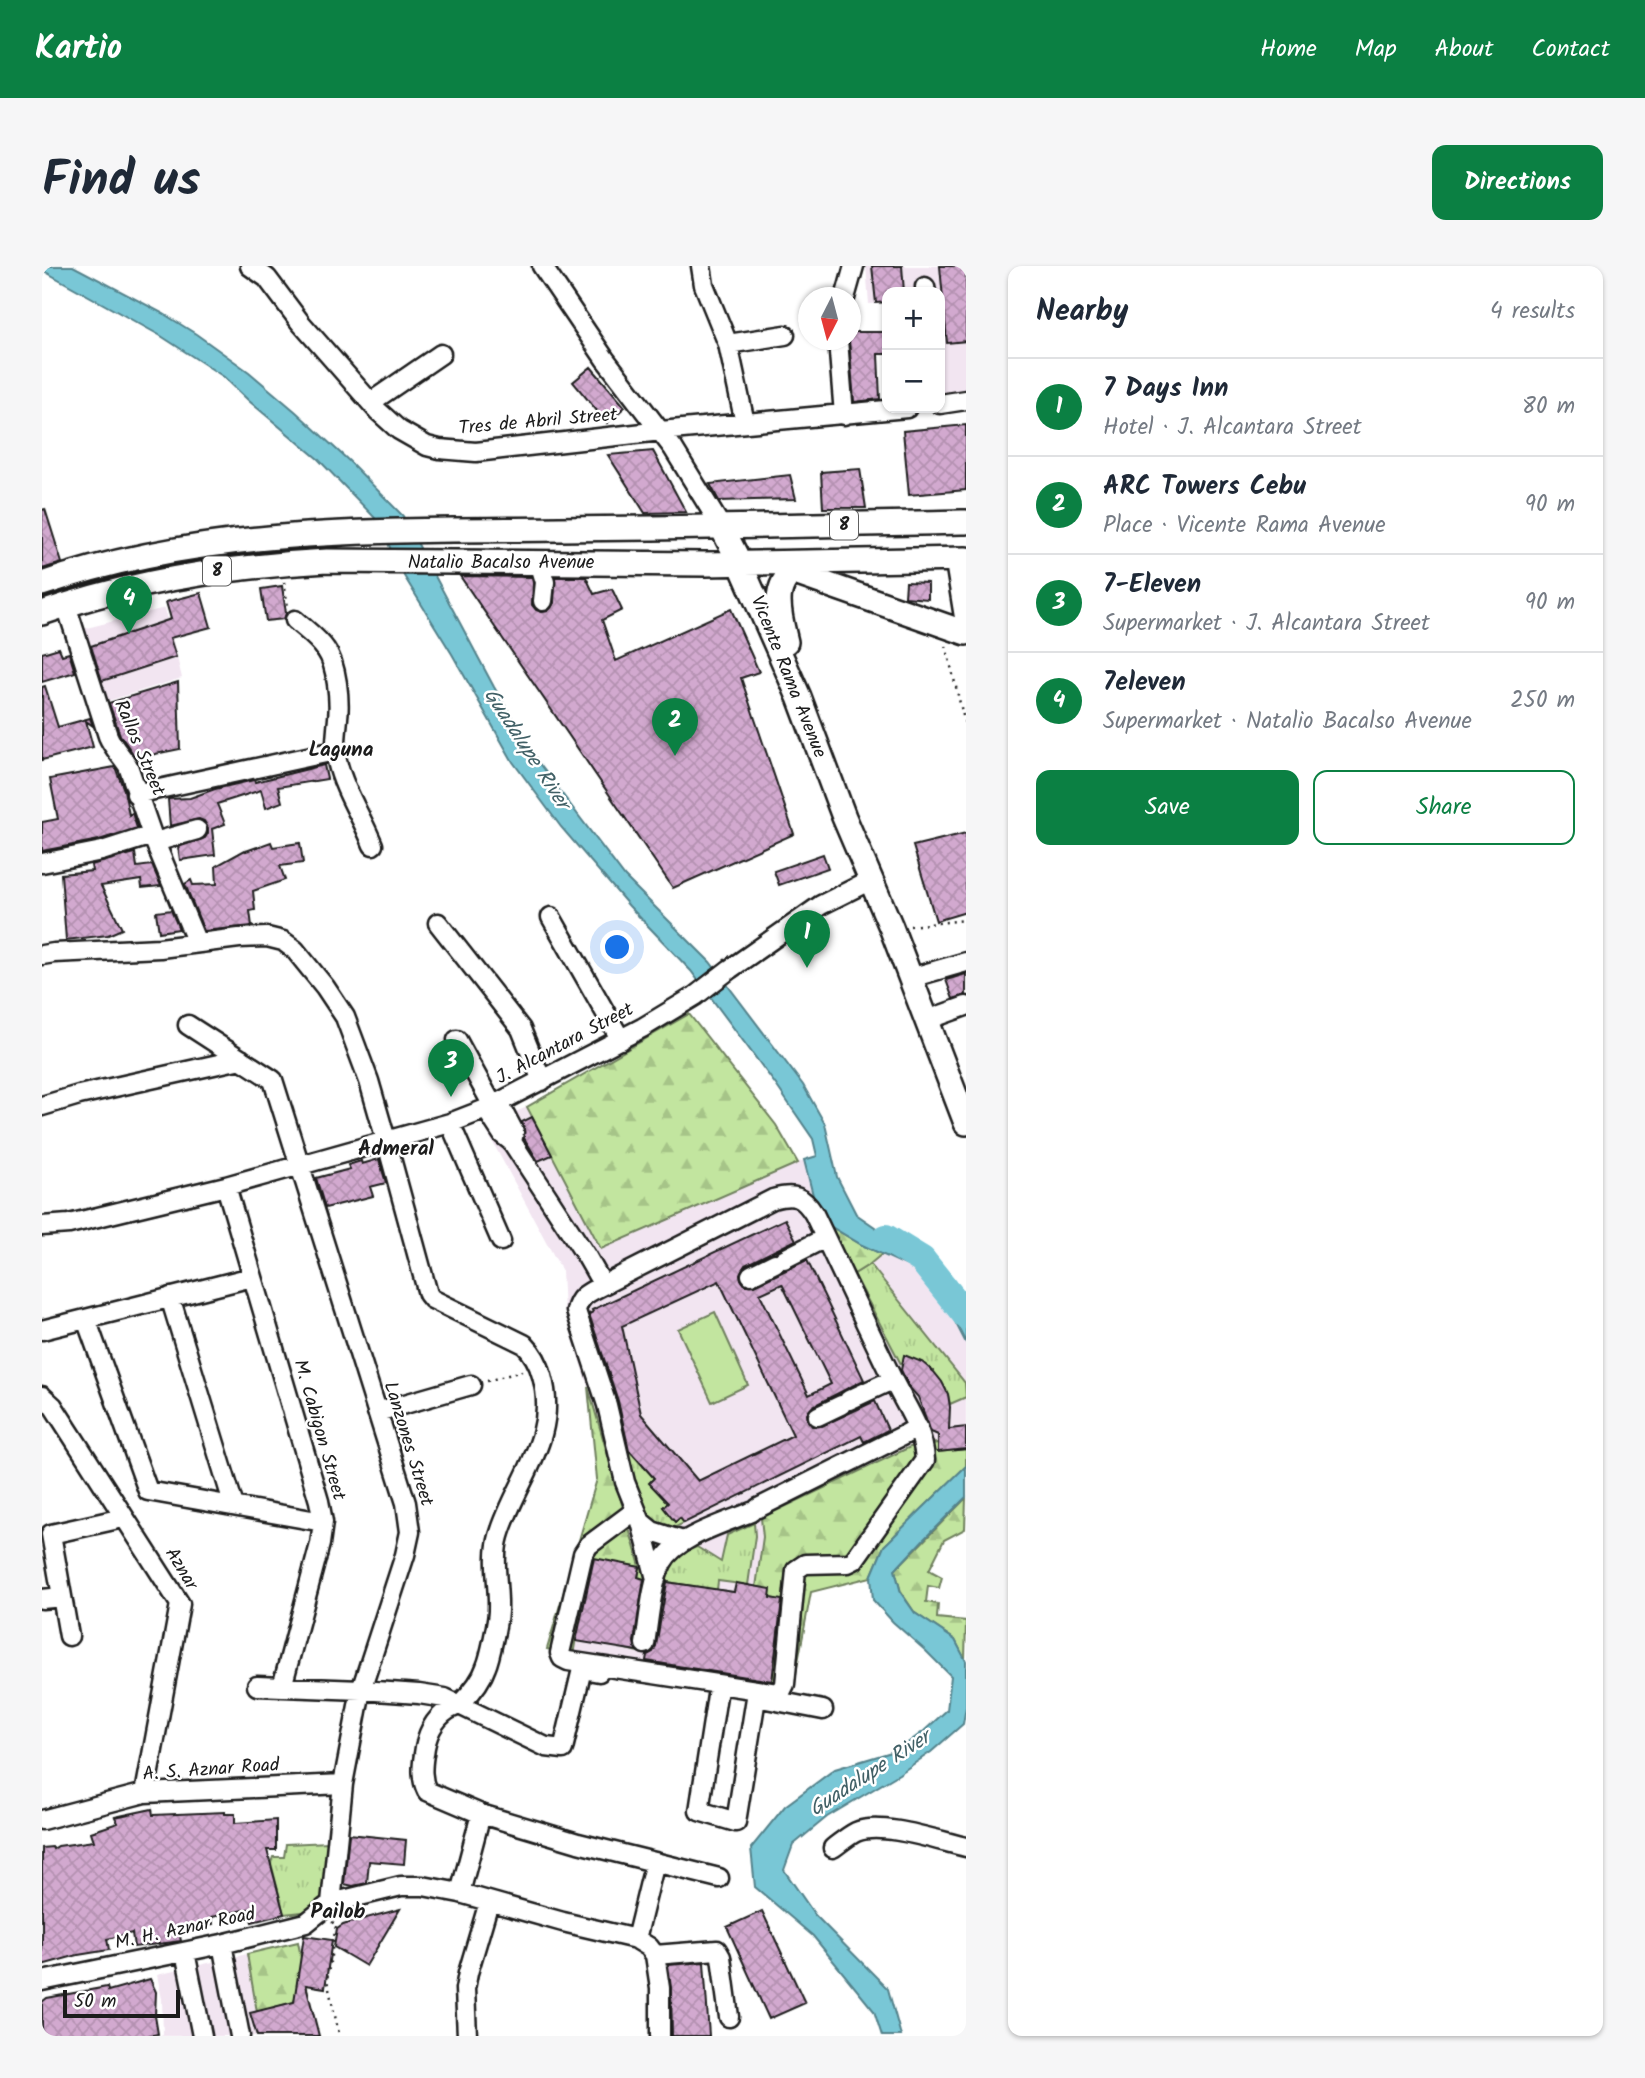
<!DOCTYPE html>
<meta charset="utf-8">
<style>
body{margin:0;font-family:Kalam,sans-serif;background:#f6f6f7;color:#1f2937}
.controls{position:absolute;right:21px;top:21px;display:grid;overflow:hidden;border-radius:14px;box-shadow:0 2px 5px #0004}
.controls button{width:63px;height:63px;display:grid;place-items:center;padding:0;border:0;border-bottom:2px solid #e0e1e3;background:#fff;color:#1f2937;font:35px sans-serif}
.compass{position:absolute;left:756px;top:21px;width:63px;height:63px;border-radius:50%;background:#fff;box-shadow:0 2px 5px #0004;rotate:186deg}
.scale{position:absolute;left:21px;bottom:18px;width:117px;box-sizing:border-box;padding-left:7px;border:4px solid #1c1c1c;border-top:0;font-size:19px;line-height:24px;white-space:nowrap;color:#1c1c1c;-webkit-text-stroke:5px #fff;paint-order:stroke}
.you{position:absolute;left:576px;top:682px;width:24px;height:24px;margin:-18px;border:5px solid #fff;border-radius:50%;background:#1a73e8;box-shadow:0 0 0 10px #1a73e833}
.badge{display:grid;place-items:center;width:46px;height:46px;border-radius:50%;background:#0b8043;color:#fff;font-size:23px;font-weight:700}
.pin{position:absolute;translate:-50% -58px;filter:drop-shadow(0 2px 4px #0008)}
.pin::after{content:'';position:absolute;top:37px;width:24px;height:21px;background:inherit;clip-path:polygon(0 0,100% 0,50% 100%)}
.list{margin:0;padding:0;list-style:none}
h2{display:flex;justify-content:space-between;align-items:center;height:91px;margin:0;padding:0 28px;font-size:30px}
h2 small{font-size:23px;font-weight:400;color:#747a83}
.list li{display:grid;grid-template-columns:46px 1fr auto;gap:21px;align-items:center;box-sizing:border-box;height:98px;padding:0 28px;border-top:2px solid #e0e1e3}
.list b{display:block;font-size:26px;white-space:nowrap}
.list p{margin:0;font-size:23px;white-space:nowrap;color:#747a83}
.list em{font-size:23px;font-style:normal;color:#747a83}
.actions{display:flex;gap:14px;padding:21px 28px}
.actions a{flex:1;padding:16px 0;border:2px solid #0b8043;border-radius:14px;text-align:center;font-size:24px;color:#0b8043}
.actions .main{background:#0b8043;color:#fff}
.map{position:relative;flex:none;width:924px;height:1770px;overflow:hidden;border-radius:14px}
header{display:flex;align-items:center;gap:42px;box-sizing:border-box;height:98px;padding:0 35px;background:#0b8043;color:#fff}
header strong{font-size:33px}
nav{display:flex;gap:38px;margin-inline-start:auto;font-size:24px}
.intro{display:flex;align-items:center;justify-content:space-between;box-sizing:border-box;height:168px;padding:0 42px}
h1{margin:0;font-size:49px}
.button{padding:18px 32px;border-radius:14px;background:#0b8043;color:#fff;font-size:24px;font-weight:700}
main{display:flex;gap:42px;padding:0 42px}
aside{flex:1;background:#fff;border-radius:14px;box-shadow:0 2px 5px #0004}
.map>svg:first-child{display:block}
</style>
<header>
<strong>Kartio</strong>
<nav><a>Home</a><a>Map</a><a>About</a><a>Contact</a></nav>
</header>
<div class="intro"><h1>Find us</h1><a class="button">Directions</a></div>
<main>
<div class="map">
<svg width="924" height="1770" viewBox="0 0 924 1770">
<defs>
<pattern id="grass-tufts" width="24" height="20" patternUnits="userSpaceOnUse" patternTransform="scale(1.75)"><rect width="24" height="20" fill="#c2e59f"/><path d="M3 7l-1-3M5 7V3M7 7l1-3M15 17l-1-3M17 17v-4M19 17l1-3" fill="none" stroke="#a6c488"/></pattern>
<pattern id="forest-firs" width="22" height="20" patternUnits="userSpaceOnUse" patternTransform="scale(1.75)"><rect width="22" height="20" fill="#c2e59f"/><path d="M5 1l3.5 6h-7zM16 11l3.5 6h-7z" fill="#a6c488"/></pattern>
<pattern id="building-cross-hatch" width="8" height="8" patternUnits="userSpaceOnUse" patternTransform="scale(1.75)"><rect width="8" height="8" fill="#d2a9cf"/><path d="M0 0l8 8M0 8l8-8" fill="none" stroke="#b491b1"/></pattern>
</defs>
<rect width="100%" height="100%" fill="#fff"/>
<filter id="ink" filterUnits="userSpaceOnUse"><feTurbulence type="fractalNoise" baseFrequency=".0143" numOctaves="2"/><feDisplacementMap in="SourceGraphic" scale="14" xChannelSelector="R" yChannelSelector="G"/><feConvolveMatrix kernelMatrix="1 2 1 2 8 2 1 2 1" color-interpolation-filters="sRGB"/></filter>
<g filter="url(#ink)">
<path fill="#f2e5f1" d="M824,0H924V124L898,127V26H845V37L827,38Z
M123,342L140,412L59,437L33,365Z
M485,841L560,983L762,894L767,917L820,979L870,1002L905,1040L924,1077V1200L842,1280L829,1311L769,1326L749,1435L505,1383L555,1213L546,1121L522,1045L520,1005L442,860Z
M256,1676L277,1770H117L121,1769L120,1733L115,1709Z"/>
<path fill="url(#grass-tufts)" stroke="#6f805e" stroke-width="2" d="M828,998L923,1117L924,1131L908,1138C904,1112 885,1098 862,1090L860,1100L812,1008Z
M583,1180L612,1212L608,1217L626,1237L621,1241L633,1255L638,1252L642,1257L632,1262L615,1260L602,1245Z
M712,1257L713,1270L706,1319L676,1315L675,1324L619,1315C627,1292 632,1289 655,1281L679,1296L685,1269Z
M287,1576L283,1631L270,1645L242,1648L229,1597L231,1591H242L244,1578Z"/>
<path fill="url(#forest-firs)" stroke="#6f805e" stroke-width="2" d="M647,748L734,859L756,897L559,983L485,841Z
M788,960L820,979L840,988L828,998L812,1008L786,962Z
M546,1121L598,1300L606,1301L609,1314L596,1386L584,1383L598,1301L548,1292L531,1389L505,1383L555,1213Z
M896,1177L897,1186L924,1183V1200L842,1280L829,1311L769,1326L751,1423L729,1420L743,1335L728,1332L714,1321L721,1271L719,1252L868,1181Z
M924,1232L923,1263L902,1274L887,1304L900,1311L897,1322L886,1320L884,1336L896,1338L895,1352L924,1355L923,1394L913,1374L873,1347L859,1326L853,1304Z
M256,1676L267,1732L215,1746L205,1688Z"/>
<path fill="#c2e59f" stroke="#6f805e" stroke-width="2" d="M673,1046L706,1119L670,1136L636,1063Z"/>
<path fill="#79c7d6" stroke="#54838c" stroke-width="2" d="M0,0H31L122,48L154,68L207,106L254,146L307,195L361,250L452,421L496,496L583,611L668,696L761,819L783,858L795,911L814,948L875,990L924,1048V1077L905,1040L870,1002L820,979L788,960L773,937L762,894L775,890L771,873L734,819L649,705L587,640L519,561L471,496L410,388L362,310L334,253L276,193L207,135L182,111L119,70L0,4Z
M924,1200V1231L881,1274L853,1304L859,1327L873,1347L913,1374L924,1395V1441L921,1458L889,1486L857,1508L785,1551L751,1579L742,1604L773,1649L846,1723L859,1770H840L832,1745L771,1670L713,1621L709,1582L743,1540L793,1503L856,1484L882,1465L905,1444L909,1410L884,1385L851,1356L831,1334L829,1311L842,1280Z"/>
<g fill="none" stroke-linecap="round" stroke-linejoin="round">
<path stroke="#79c7d6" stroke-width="28" d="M844,972L880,994L924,1049"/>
</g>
<path fill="url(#building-cross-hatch)" stroke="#1c1c1c" stroke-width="2" fill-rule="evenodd" d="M830,0H860L862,26H845V36L834,37Z
M898,0H924V75L905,77Z
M808,66H845V88H836L838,133L812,136L807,74Z
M549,101L583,141L565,157L531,116Z
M924,159V224L867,229L861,165Z
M611,185L644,246L603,247L566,189Z
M818,203L824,242H781L779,206Z
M748,209L754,233L677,235L668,218Z
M3,243L20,297L0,303V244Z
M418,310L490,311L491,317L490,339L494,344L500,346L506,345L512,337L513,311H544L552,328L570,323L580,344L560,354L574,395L689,343L717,406L699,412L752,568L631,622Z
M864,316L886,317V333L863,331Z
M240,320L244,347L242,353L224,355L219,323Z
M159,327L169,361L128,372L134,391L60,415L49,380L129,353L124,336Z
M17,382L20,389L27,387L33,406L0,416V387Z
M136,416L138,483L94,492L78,469L67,437Z
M3,420L16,461L48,452L51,460L44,455L51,481L0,494V421Z
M282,499L285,513L236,521L240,536L224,542L219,524L175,538L183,558L170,563L173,589L138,594L136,581L163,572L166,567V562L162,555L157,553L128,560L126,533L148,532L173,523L212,514L213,516Z
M73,501L82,524L87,549L90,547L95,562L57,574L0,585V556L16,553L8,513Z
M924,567V646L894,655L871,580Z
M229,576L231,581L258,577L261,597L238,600L243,614L211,625L213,644L208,645L210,660L162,665L143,618L149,614L151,619L175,618L174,600L203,584L204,585Z
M93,587L95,601L110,599L119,620L100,622L99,614L59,620L80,663L66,669L24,674L19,608L50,605L49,599Z
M781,588L786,602L737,619L732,605Z
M129,644L137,663L117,666L114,646Z
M924,708V729L911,733L904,714Z
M490,851L510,889L496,895L482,872V862L480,856Z
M337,893L344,917L328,921L331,930L283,942L274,912L308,903L306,899L319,895L320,898Z
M743,953L754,974L703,999L698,1008L699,1013L703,1019H713L765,994L822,1114L771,1140L765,1148L766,1155L770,1160H780L833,1135L846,1164L822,1176L819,1170L642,1257L638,1252L633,1256L621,1241L626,1237L607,1217L612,1212L587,1184L576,1135L547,1048L551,1046L550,1044ZM677,1015L751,1169L656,1215L599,1148L580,1060ZM740,1018L789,1118L767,1129L718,1028Z
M862,1089L880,1096L892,1106L900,1116L906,1128L908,1141L907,1163L924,1161V1183L896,1186V1169L889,1166L876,1131L867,1121L859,1104Z
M552,1292L598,1301L596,1311L602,1313L592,1376L595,1385L534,1375Z
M625,1316L692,1326L694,1317L729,1323L728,1332L740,1334L730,1415L604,1395L605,1389L611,1386L614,1380Z
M110,1543L111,1549L183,1546V1548H193V1557L234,1554V1584H225L242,1648L210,1656L206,1643L170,1651L171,1658L137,1666L139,1675L132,1676L92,1681L90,1667L65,1673L67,1684L36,1689L0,1699V1582L10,1581L11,1583L16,1580L52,1575L49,1566L76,1557L73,1551Z
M307,1568L364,1574L362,1598L327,1595L325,1617L311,1620L302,1618Z
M322,1641L321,1653L358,1643L324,1700L292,1681L295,1663L301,1659L321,1653L317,1642Z
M720,1645L763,1737L727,1753L685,1661Z
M262,1670L290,1674L283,1722L264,1719L277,1770H215L208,1747L252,1736Z
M662,1696L667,1770H630L629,1722L626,1699Z
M108,1713L114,1726L113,1750L116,1768L105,1770H0V1736L5,1732L65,1721L66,1725Z"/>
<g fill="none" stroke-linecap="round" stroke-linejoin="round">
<g stroke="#1c1c1c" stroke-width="23">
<path id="minor" d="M208,0L225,12L258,56L336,145L357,164L385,180L397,183L434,186L619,165L865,142
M500,0L563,93L631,182L680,262
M659,0L662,19L686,78L703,157
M883,21L884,26
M803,32L812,0
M796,74L802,149
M686,78L743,69
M329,136L399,88
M898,138L924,134
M497,296L503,316L501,335
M24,339L66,470C71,482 79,489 86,500L110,569L155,677
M253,354C264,364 276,372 284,384C295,399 298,434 296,452C295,466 292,481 295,495C302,525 320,551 331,579
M94,528L293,485
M113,576L155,564
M0,597L60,585L110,569
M509,651L579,774
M396,657L479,763L500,815
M0,689L12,687L118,682L197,672L225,671L241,675L253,684L283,721L303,751L327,815L344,874L386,1028L390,1033L482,1078C491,1087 497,1098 500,1110C518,1172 473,1215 457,1270C450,1294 457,1320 456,1344C456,1354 448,1392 444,1401C440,1413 429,1427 420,1436C416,1440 411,1441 406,1444C391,1454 384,1470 382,1488C380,1501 379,1513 385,1525L439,1548L536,1577L677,1612
M868,712L924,696
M885,754L924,740
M146,759L231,814L364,1237L368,1266L363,1289L319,1424L301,1518L289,1637
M415,774L451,840
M457,837L472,866L470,876
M0,840L37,829L199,793
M444,843L461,869L470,876L545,991L561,1019
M408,857L459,975
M184,920L277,1235L281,1256L278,1278L240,1421
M0,960L27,958L184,920L408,857L444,843L600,762L653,730L688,703L779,639L829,614
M742,993L783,972
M709,1009L733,997
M128,1031L192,1240
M44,1053L106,1225L281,1256
M0,1064L210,1011
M0,1130L11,1140L138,1338L103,1527
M807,1134L850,1114
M335,1146L429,1119
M776,1150L799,1139
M716,1242L862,1169L876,1161
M594,1244L547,1279L541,1288L518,1387L520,1392L526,1395L735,1427L740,1424L743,1418L754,1304L763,1298L806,1297L812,1294L883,1194C881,1161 863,1140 849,1110C823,1057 798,1002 772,948C761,930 752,927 731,933L561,1019C548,1026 537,1029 534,1045L565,1139L583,1216L599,1256L610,1265L641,1275
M599,1256L614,1313
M0,1333L20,1331
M27,1370L9,1268L81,1252
M603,1378C607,1354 609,1319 620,1297C633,1271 683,1257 709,1246
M215,1420L319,1424L377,1428L403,1432L504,1481L521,1483L540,1403L557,1406
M676,1423L657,1545L694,1556L714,1432
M719,1432L781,1444
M0,1554L103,1527L301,1518
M791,1582C798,1577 806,1570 814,1566C839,1555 897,1575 924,1581
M418,1627L439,1548
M594,1673L613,1596
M180,1678L198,1770
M143,1686L160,1770
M613,1689L675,1684L679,1691L687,1751
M0,1715L180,1678L264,1657L289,1637L359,1620H381L418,1627L521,1656L594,1673L607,1681L613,1689L618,1722V1770
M425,1770L423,1723L426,1707L447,1636"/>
</g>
<g stroke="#1c1c1c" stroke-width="28">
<path id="major" d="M680,262L698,297L757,431L802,551L849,661L924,857
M915,293L924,348
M750,306L924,367
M0,318C166,260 345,265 517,263C653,262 788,259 924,256
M0,347C92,315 189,300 285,295L664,298L924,293
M744,376C737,346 727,316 761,299"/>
</g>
<path stroke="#1c1c1c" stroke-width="2.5" stroke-dasharray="2 5" stroke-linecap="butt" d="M242,316L246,341
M904,380L924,462
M868,660L924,654
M445,1115L480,1105
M290,1656L294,1659L285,1714L297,1768"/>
<use href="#minor" stroke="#fff" stroke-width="18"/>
<use href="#major" stroke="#fff" stroke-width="23"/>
</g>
</g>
<g text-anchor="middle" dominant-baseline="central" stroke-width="5" stroke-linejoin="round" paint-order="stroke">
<g fill="#fff" stroke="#606060" stroke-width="2">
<rect x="788" y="244.5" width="28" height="29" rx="5"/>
<rect x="161" y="290.5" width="28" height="29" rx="5"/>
</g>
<g font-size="18" font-weight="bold" fill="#1c1c1c">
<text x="802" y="259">8</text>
<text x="175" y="305">8</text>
</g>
<g font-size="19" fill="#1c1c1c" stroke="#fff">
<text transform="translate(496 156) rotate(-5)">Tres de Abril Street</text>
<text x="459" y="297">Natalio Bacalso Avenue</text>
<text transform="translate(746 411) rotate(68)">Vicente Rama Avenue</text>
<text transform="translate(97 482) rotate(67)">Rallos Street</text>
<text transform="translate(523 778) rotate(-28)">J. Alcantara Street</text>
<text transform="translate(277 1164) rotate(74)">M. Cabigon Street</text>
<text transform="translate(366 1178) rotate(73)">Lanzones Street</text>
<text transform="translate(139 1303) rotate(59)">Aznar</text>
<text transform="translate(169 1504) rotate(-4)">A. S. Aznar Road</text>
<text transform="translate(143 1663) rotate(-12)">M. H. Aznar Road</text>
</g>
<g font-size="21" font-style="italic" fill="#416066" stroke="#fff">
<text transform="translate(484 483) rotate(57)">Guadalupe River</text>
<text transform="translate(828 1508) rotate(-33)">Guadalupe River</text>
</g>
<g font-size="21" font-weight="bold" fill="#1c1c1c" stroke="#fff">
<text x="299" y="484">Laguna</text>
<text x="354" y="883">Admeral</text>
<text x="296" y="1646">Pailob</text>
</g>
</g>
</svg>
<div class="controls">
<button>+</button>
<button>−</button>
</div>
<svg class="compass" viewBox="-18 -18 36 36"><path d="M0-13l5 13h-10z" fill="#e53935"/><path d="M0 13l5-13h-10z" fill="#747a83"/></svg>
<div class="scale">50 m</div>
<div class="you"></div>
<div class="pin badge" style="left:765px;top:702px">1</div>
<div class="pin badge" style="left:633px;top:490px">2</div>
<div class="pin badge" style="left:409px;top:831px">3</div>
<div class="pin badge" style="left:87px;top:368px">4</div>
</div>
<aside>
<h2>Nearby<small>4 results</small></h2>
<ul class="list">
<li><span class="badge">1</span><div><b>7 Days Inn</b><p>Hotel · J. Alcantara Street</p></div><em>80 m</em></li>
<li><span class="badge">2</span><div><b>ARC Towers Cebu</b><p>Place · Vicente Rama Avenue</p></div><em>90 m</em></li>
<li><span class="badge">3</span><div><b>7-Eleven</b><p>Supermarket · J. Alcantara Street</p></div><em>90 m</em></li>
<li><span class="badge">4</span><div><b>7eleven</b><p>Supermarket · Natalio Bacalso Avenue</p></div><em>250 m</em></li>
</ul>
<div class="actions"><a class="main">Save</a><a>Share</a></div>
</aside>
</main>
